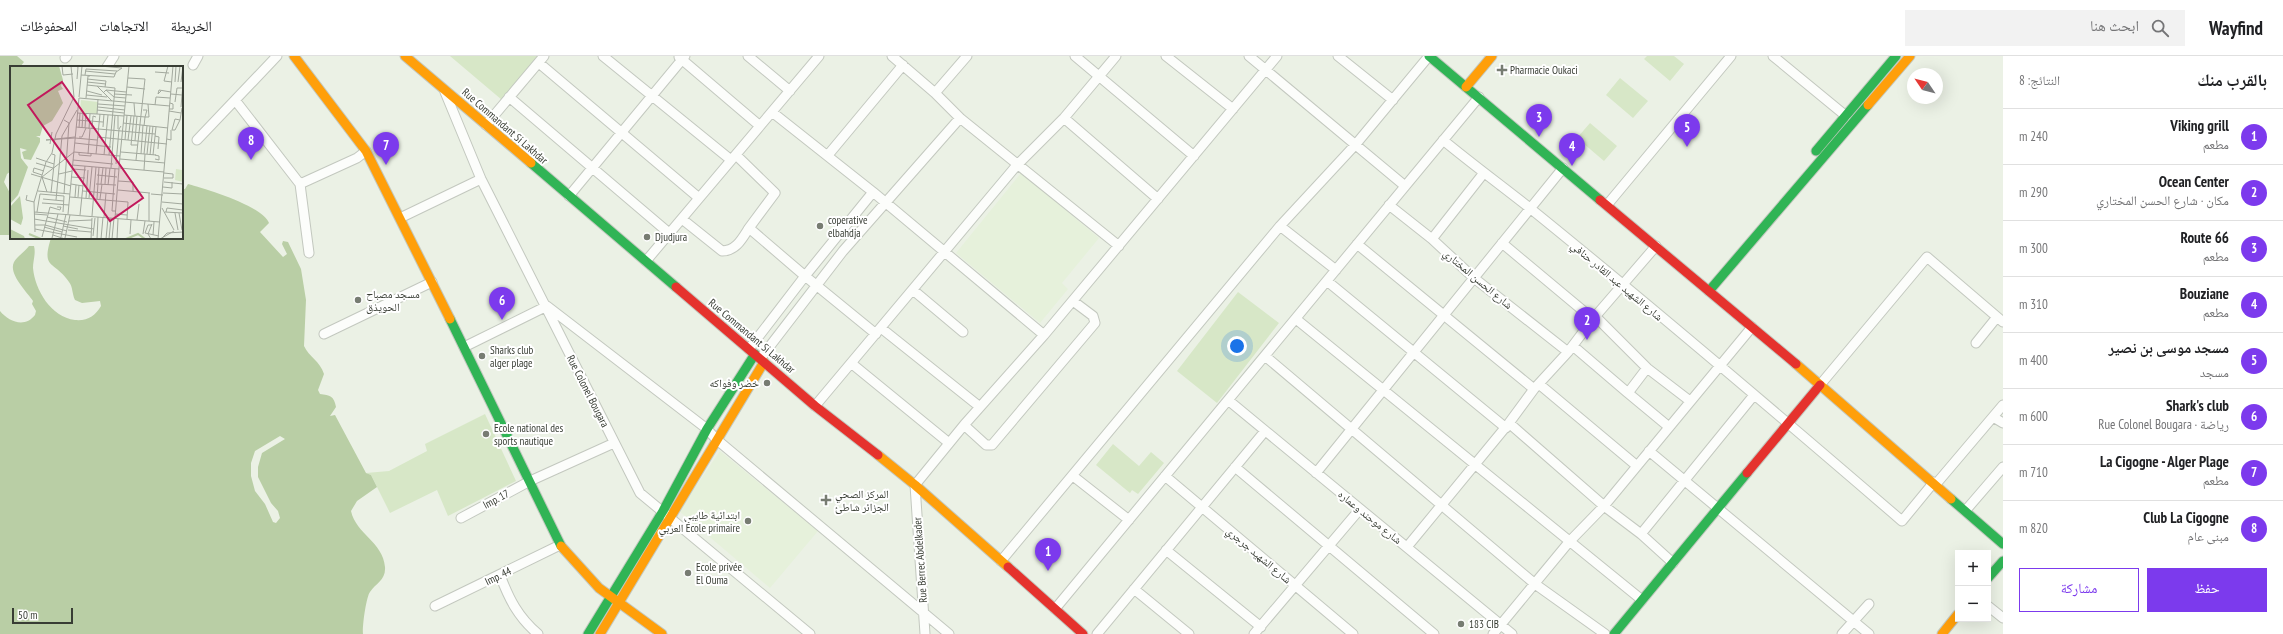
<!DOCTYPE html>
<html lang="ar">
<meta charset="utf-8">
<style>
body{margin:0;font-family:"PT Sans Narrow","Noto Naskh Arabic",sans-serif;background:#f2f2f2;color:#202124;direction:rtl}
.controls{position:absolute;right:12px;bottom:12px;display:grid;overflow:hidden;border-radius:0px;box-shadow:0 4px 16px #0002}
.controls button{width:36px;height:36px;display:grid;place-items:center;padding:0;border:0;border-bottom:1px solid #e0e0e0;background:#fff;color:#202124;font:20px sans-serif}
.compass{position:absolute;left:1907px;top:12px;width:36px;height:36px;border-radius:50%;background:#fff;box-shadow:0 4px 16px #0002;rotate:305deg}
.scale{position:absolute;left:12px;bottom:10px;width:61px;box-sizing:border-box;padding-left:4px;border:2px solid #383d34;border-top:0;font-size:11px;line-height:14px;white-space:nowrap;color:#383d34;-webkit-text-stroke:3px #fff;paint-order:stroke}
.you{position:absolute;left:1237px;top:290px;width:14px;height:14px;margin:-10px;border:3px solid #fff;border-radius:50%;background:#1a73e8;box-shadow:0 0 0 6px #1a73e833}
.badge{display:grid;place-items:center;width:26px;height:26px;border-radius:50%;background:#7c3aed;color:#fff;font-size:13px;font-weight:700}
.pin{position:absolute;translate:-50% -33px;filter:drop-shadow(0 1px 2px #0008)}
.pin::after{content:'';position:absolute;top:21px;width:14px;height:12px;background:inherit;clip-path:polygon(0 0,100% 0,50% 100%)}
.list{margin:0;padding:0;list-style:none}
h2{display:flex;justify-content:space-between;align-items:center;height:52px;margin:0;padding:0 16px;font-size:17px}
h2 small{font-size:13px;font-weight:400;color:#757577}
.list li{display:grid;grid-template-columns:26px 1fr auto;gap:12px;align-items:center;box-sizing:border-box;height:56px;padding:0 16px;border-top:1px solid #e0e0e0}
.list b{display:block;font-size:15px;white-space:nowrap}
.list p{margin:0;font-size:13px;white-space:nowrap;color:#757577}
.list em{font-size:13px;font-style:normal;color:#757577}
.actions{display:flex;gap:8px;padding:12px 16px}
.actions a{flex:1;padding:9px 0;border:1px solid #7c3aed;border-radius:0px;text-align:center;font-size:14px;color:#7c3aed}
.actions .main{background:#7c3aed;color:#fff}
.icon{flex:none;width:22px;height:22px;fill:none;stroke:currentColor;stroke-width:2;stroke-linecap:round;stroke-linejoin:round}
.map{position:relative;flex:none;width:2003px;height:578px;overflow:hidden;direction:ltr}
header{display:flex;align-items:center;gap:24px;box-sizing:border-box;height:56px;padding:0 20px;background:#fff;border-bottom:1px solid #e0e0e0}
header strong{font-size:19px}
nav{display:flex;gap:22px;margin-inline-start:auto;font-size:14px}
.search{width:280px;height:36px;background:#f2f2f2;display:flex;align-items:center;gap:10px;box-sizing:border-box;padding:0 14px;border-radius:0px;color:#757577;font-size:15px}
main{display:flex}
aside{flex:1;background:#fff}
.map>svg:first-child{display:block}
</style>
<header>
<strong>Wayfind</strong>
<div class="search"><svg class="icon" aria-label="search" viewBox="0 0 24 24"><circle cx="10" cy="10" r="6"/><path d="M15 15l6 6"/></svg>ابحث هنا</div>
<nav><a>الخريطة</a><a>الاتجاهات</a><a>المحفوظات</a></nav>
</header>
<main>
<aside>
<h2>بالقرب منك<small>النتائج: 8</small></h2>
<ul class="list">
<li><span class="badge">1</span><div><b>Viking grill</b><p>مطعم</p></div><em>240 m</em></li>
<li><span class="badge">2</span><div><b>Ocean Center</b><p>مكان · شارع الحسن المختاري</p></div><em>290 m</em></li>
<li><span class="badge">3</span><div><b>Route 66</b><p>مطعم</p></div><em>300 m</em></li>
<li><span class="badge">4</span><div><b>Bouziane</b><p>مطعم</p></div><em>310 m</em></li>
<li><span class="badge">5</span><div><b>مسجد موسى بن نصير</b><p>مسجد</p></div><em>400 m</em></li>
<li><span class="badge">6</span><div><b>Shark's club</b><p>رياضة · Rue Colonel Bougara</p></div><em>600 m</em></li>
<li><span class="badge">7</span><div><b>La Cigogne - Alger Plage</b><p>مطعم</p></div><em>710 m</em></li>
<li><span class="badge">8</span><div><b>Club La Cigogne</b><p>مبنى عام</p></div><em>820 m</em></li>
</ul>
<div class="actions"><a class="main">حفظ</a><a>مشاركة</a></div>
</aside>
<div class="map">
<svg width="2003" height="578" viewBox="0 0 2003 578">
<rect width="100%" height="100%" fill="#ebf1e5"/>
<path fill="#e6f1db" d="M1021,117L1099,182L1062,227L1068,233L1040,267L956,197Z
M720,395L818,475L770,532L679,455Z"/>
<path fill="#d7e7c7" d="M450,0H539L502,44Z
M1647,0H1674L1684,8L1670,25L1644,3Z
M1620,22L1648,45L1633,62L1606,39Z
M1590,67L1617,90L1604,105L1577,82Z
M1238,236L1279,267L1217,347L1177,315Z
M485,358L516,425L448,460L437,434L390,457L371,419L366,417L389,415L427,395L425,388Z
M1113,388L1139,410L1151,396L1164,407L1138,438L1132,434L1130,437L1096,409Z"/>
<path fill="#b9cea5" d="M0,0H17L24,6L20,11H11V115L7,118L4,126L11,139V179H0Z
M188,128C206,133 263,150 269,167L260,176L283,201L287,198L282,188L283,185L288,186L301,213L306,244L304,290C309,301 320,305 324,318L318,334L320,338C330,339 334,340 336,351L330,360L335,359L366,417L371,419L377,431L357,445L351,455C356,478 383,486 385,511C386,524 376,527 370,536C366,541 362,572 363,578H0V255C9,266 25,272 35,259L36,255L32,248L33,245C27,236 8,218 14,206C17,201 25,195 29,190H34C36,197 33,205 33,212C35,234 51,261 75,264C88,265 95,260 101,250L100,245L82,247L75,244C72,238 73,231 69,226C54,204 41,214 51,182H76L82,184L86,182H182V133H185Z"/>
<path fill="#ebf1e5" d="M280,380L285,383L262,397L258,411V421L271,447L278,455L280,462L276,467L273,466L265,448L255,435L251,420V407L255,395Z"/>
<g fill="none" stroke-linecap="round" stroke-linejoin="round">
<g stroke="#c3c8bf" stroke-width="11">
<path id="street" d="M603,0L731,104
M748,0L790,35
M892,0L935,37L960,62L1119,190
M1075,0L1194,100
M1166,0L1233,53
M1249,0L1405,130
M1338,0L1393,44
M1773,0L1846,60
M679,1L760,70
M65,2L67,0
M539,7L699,142
M193,9L198,0
M107,11L114,0
M445,36L481,123L640,437L810,578
M935,37L967,0
M509,41L669,177
M235,44L300,128L309,197
M772,56L873,136L1044,279
M1064,62L1158,143
M486,69L544,0
M197,84L277,0
M1443,84C1472,108 1502,130 1531,153C1657,255 1780,360 1902,465L1934,426
M736,99L775,137L749,172L805,220L749,293
M828,99L903,9
M300,128L357,102L366,95
M873,136L805,220L876,278
M569,140L685,0
M1389,149L1432,183L1474,222L1568,296
M1607,149L1731,0
M400,162L481,123
M682,163L722,195C736,195 742,183 749,172
M1280,170L1336,214
M1432,183L1483,118
M1502,187L1593,263
M1357,188L1534,333
M646,205L819,0
M1327,225L1506,372
M913,234L963,276
M1596,261L1647,312L1690,345
M1296,263L1642,544
M881,272L980,351
M324,278L432,226
M1976,287L1997,261
M1573,290L1628,337L1647,312
M464,291L547,250L707,373L716,383L949,578
M1265,300L1535,528L1605,578
M760,303L843,195L960,62
M851,307L949,387
M1539,328L1637,410
M1820,329L1927,201L2003,266
M1628,337L1669,371
M1228,344L1512,578
M815,350L1017,109L1064,62L1116,0
M1993,361L2003,367
M1509,367L1604,450L1641,478L1673,507
M964,369L986,389H992L1095,267L1093,260L1073,245
M1649,395L1869,578
M1235,411L1434,578
M1316,417L1563,112
M1073,420L1129,464
M1165,420L1353,578
M1936,428L2003,349
M1966,454L2003,411
M461,462L530,425L614,387
M1641,478L1754,339
M1407,491L1509,367L1534,333L1568,296L1593,263L1656,190
M1166,494L1261,571
M1001,505L1280,170L1356,88L1429,0
M500,519C509,543 518,561 538,578
M1134,533L1189,578
M435,550L560,489
M1988,550L2003,562
M1055,553L1479,41
M925,578L915,429L964,369L1044,279L1277,0
M1097,578L1265,375
M1254,578L1360,453
M1493,578L1569,486L1604,450L1752,271
M1842,578L1869,548"/>
</g>
<g stroke="#c3c8bf" stroke-width="11">
<path id="fast" d="M1429,0L1600,144
M1816,95L1896,0
M531,107L676,231
M1709,235L1868,49
M450,263L561,490
M1951,443L2003,488
M1988,522L2003,505
M588,578L663,455L707,373L755,298
M1614,578L1747,417"/>
</g>
<g stroke="#c3c8bf" stroke-width="11">
<path id="slow" d="M294,0L366,95L450,263
M405,0L531,107
M1466,31L1492,0
M1868,49L1910,0
M1796,308L1951,443
M878,399L915,429L1008,511
M561,490L599,532L662,578
M600,578L764,306
M1942,578L1958,558"/>
</g>
<g stroke="#c3c8bf" stroke-width="11">
<path id="jam" d="M1600,144L1796,308
M676,231L815,350L878,399
M1747,417L1820,329
M1008,511L1083,578"/>
</g>
<use href="#street" stroke="#fcfdfb" stroke-width="9"/>
<use href="#fast" stroke="#30b455" stroke-width="9"/>
<use href="#slow" stroke="#ff9f0a" stroke-width="9"/>
<use href="#jam" stroke="#e5322d" stroke-width="9"/>
</g>
<g fill="#777c72" stroke="#fff" stroke-width="1.5">
<path d="M1500 8h4v4h4v4h-4v4h-4v-4h-4v-4h4z"/>
<circle cx="820" cy="170" r="4"/>
<circle cx="647" cy="181" r="4"/>
<circle cx="358" cy="244" r="4"/>
<circle cx="482" cy="300" r="4"/>
<circle cx="767" cy="327" r="4"/>
<circle cx="486" cy="378" r="4"/>
<path d="M824 438h4v4h4v4h-4v4h-4v-4h-4v-4h4z"/>
<circle cx="748" cy="465" r="4"/>
<circle cx="688" cy="517" r="4"/>
<circle cx="1461" cy="568" r="4"/>
</g>
<g text-anchor="middle" dominant-baseline="central" stroke-width="4" stroke-linejoin="round" paint-order="stroke">
<g font-size="11" fill="#383d34" stroke="#fff" text-anchor="start">
<text x="1510" y="14">Pharmacie Oukaci</text>
<text x="828" y="164">coperative<tspan x="828" dy="13">elbahdja</tspan></text>
<text x="655" y="181">Djudjura</text>
<text x="366" y="238">مسجد مصباح<tspan x="366" dy="13">الحويذق</tspan></text>
<text x="490" y="294">Sharks club<tspan x="490" dy="13">alger plage</tspan></text>
<text x="759" y="327" text-anchor="end">خضر وفواكه</text>
<text x="494" y="372">Ecole national des<tspan x="494" dy="13">sports nautique</tspan></text>
<text x="835" y="438">المركز الصحي<tspan x="835" dy="13">الجزائر شاطئ</tspan></text>
<text x="740" y="459" text-anchor="end">ابتدائية طايبي<tspan x="740" dy="13">العربي École primaire</tspan></text>
<text x="696" y="511">Ecole privée<tspan x="696" dy="13">El Ouma</tspan></text>
<text x="1469" y="568">183 CIB</text>
</g>
<g font-size="11" fill="#383d34" stroke="#fff">
<text transform="translate(505 70) rotate(41)">Rue Commandant Si Lakhdar</text>
<text transform="translate(1478 223) rotate(40)">شارع الحسن المختاري</text>
<text transform="translate(1617 225) rotate(40)">شارع الشهيد عبد القادر حنافي</text>
<text transform="translate(752 280) rotate(40)">Rue Commandant Si Lakhdar</text>
<text transform="translate(588 335) rotate(63)">Rue Colonel Bougara</text>
<text transform="translate(496 443) rotate(-28)">Imp. 17</text>
<text transform="translate(1370 461) rotate(39)">شارع موحند وعماره</text>
<text transform="translate(1259 499) rotate(40)">شارع الشهيد جرجري</text>
<text transform="translate(920 504) rotate(-94)">Rue Berrec Abdelkader</text>
<text transform="translate(498 520) rotate(-26)">Imp. 44</text>
</g>
</g>
<g transform="translate(10 10)">
<rect width="173" height="173" fill="#ebf1e5"/>
<path d="M71,34L88,36L87,48L70,46ZM166,103L172,104L173,116L165,114Z" fill="#d7e7c7"/>
<path d="M0,0H49L53,14L51,20L53,23L48,25L53,37L42,55L33,60L30,70H26L30,72V76L21,94L14,93L12,86L17,84L10,82L11,92L18,101L8,129L0,138ZM10,130L13,152L11,159L0,153V141ZM0,163L14,170L15,173H0Z" fill="#b9cea5"/>
<path fill="none" stroke="#b9cea5" stroke-width="2" d="M0,39L7,0M19,168L31,173M116,173L128,168L135,173"/>
<path fill="none" stroke="#a3a99e" stroke-width="1" d="M52,0L53,9L63,8M65,0L68,1L67,13M90,0L112,2M158,0L154,15L162,16M75,5L105,8M145,6L159,7M71,9L104,11L106,6L112,2M75,9L76,3L107,5M118,12L135,13L126,94M77,13L96,15L95,21M77,16L96,18M165,16L166,0M168,16L170,0M171,16L173,0M77,19L105,22L99,89M87,20L102,35M117,21L135,23M96,24L104,31L116,32M77,25L92,29M151,25L148,28L149,24L161,26M93,27L96,24L116,26M104,28L122,29M161,28L172,29L173,18M76,29L97,31M69,31L72,0M69,32L160,40M76,32L78,10H80M88,33L87,48L114,50M165,36L167,22H173M124,37L125,50M88,38L115,40M145,39L146,31L160,32M88,41L115,44M171,41L172,29M159,43H163V38L160,37M87,44L114,47M159,45L171,47M67,47L87,48M114,49L135,51L137,44H133M124,50L121,79H128M54,54L59,57L54,128M67,54L93,56M113,57L158,62M134,60L135,51H139L138,38M66,61L145,68M93,61L94,48M69,62L70,47M72,62L73,47M75,62L76,47M79,63L80,48M82,63L83,50L86,51M108,63V50M162,64H165L170,54L172,42M162,64L165,53L170,54M145,70L149,71L148,83M69,71H72L76,62M88,71L157,78M65,72L36,74L65,71M65,72L87,74M157,73L161,74V64M115,74L117,49M118,74L121,50M125,75L127,50M65,77L101,81M40,78L42,66M111,86L146,89M69,87V89L81,90V88M78,88L80,63M86,88L90,48M131,88L133,59M134,88L137,60M137,88L140,60M94,89L98,49M140,89L143,60M143,89L146,61M145,89L149,90V94L145,93M26,92L44,98M110,93L155,97M63,94L103,98M26,97L43,102M106,98L109,63L111,60M62,99L109,103M101,102L105,49M110,102L154,106M62,103L76,104M105,103L102,145H106M134,104L135,88M21,108L61,120M49,108L62,105M32,109L23,106L24,102L34,105M87,109L107,111M32,111L64,86L110,90L119,0M32,111L37,126M61,111L75,112M154,112H163V108L154,107M108,115L123,116V125M154,116L173,118M61,118L73,120M86,118L106,119M91,118L93,102M95,118L96,102M98,119L100,102M153,121L162,122V116M108,124L140,127M28,125L60,128M73,125L105,128M41,127L45,89L42,88M139,127V155M153,127L173,128M141,128L153,129M17,129L16,134L24,136M60,131L118,136L117,153M65,131L66,119M68,131L69,119M76,132L78,104M79,132L82,101M33,133L54,135M87,133L89,101M90,133L92,118M46,134L52,70L67,44M152,136L173,138M32,137L59,139M152,142L164,164M24,146L150,156M27,146L30,128L54,130L53,146M155,146L173,147M156,146L157,142L173,144M165,147L168,164M169,147L172,164M24,148L37,149M58,148L69,32M105,148L117,149M70,149L75,100M82,150L86,101M37,151L57,156M94,151L96,127M105,152L110,90M24,153L84,163M127,154L129,138M59,155L82,154M25,159H35L57,165M142,159H138L135,167L149,170M53,160L68,163M34,161L52,166M25,163L67,171M58,164L81,166M25,166L24,136L36,96L42,87L46,68L64,31L61,0M120,168L121,154M133,168L135,155M43,169L55,173M143,169L144,156M83,170L85,152M32,171L40,141L50,144L51,141H47M51,171L56,148M42,172L48,148M55,172L60,149M81,173L82,152M87,173L88,151M91,173L93,151M96,173L98,152M99,173L101,152M102,173L104,152M107,173L108,153M141,173L138,168L142,158M148,173L163,0M150,173L164,165M151,173L157,167L173,166"/>
<path fill="#c2185b" fill-opacity="0.15" stroke="#c2185b" stroke-width="2" d="M52,16L133,132L100,155L18,39Z"/>
<rect width="173" height="173" fill="none" stroke="#383d34" stroke-width="2"/>
</g>
</svg>
<div class="controls">
<button>+</button>
<button>−</button>
</div>
<svg class="compass" viewBox="-18 -18 36 36"><path d="M0-13l5 13h-10z" fill="#e53935"/><path d="M0 13l5-13h-10z" fill="#757577"/></svg>
<div class="scale">50 m</div>
<div class="you"></div>
<div class="pin badge" style="left:1048px;top:515px">1</div>
<div class="pin badge" style="left:1587px;top:284px">2</div>
<div class="pin badge" style="left:1539px;top:81px">3</div>
<div class="pin badge" style="left:1572px;top:110px">4</div>
<div class="pin badge" style="left:1687px;top:91px">5</div>
<div class="pin badge" style="left:502px;top:264px">6</div>
<div class="pin badge" style="left:386px;top:109px">7</div>
<div class="pin badge" style="left:251px;top:104px">8</div>
</div>
</main>
